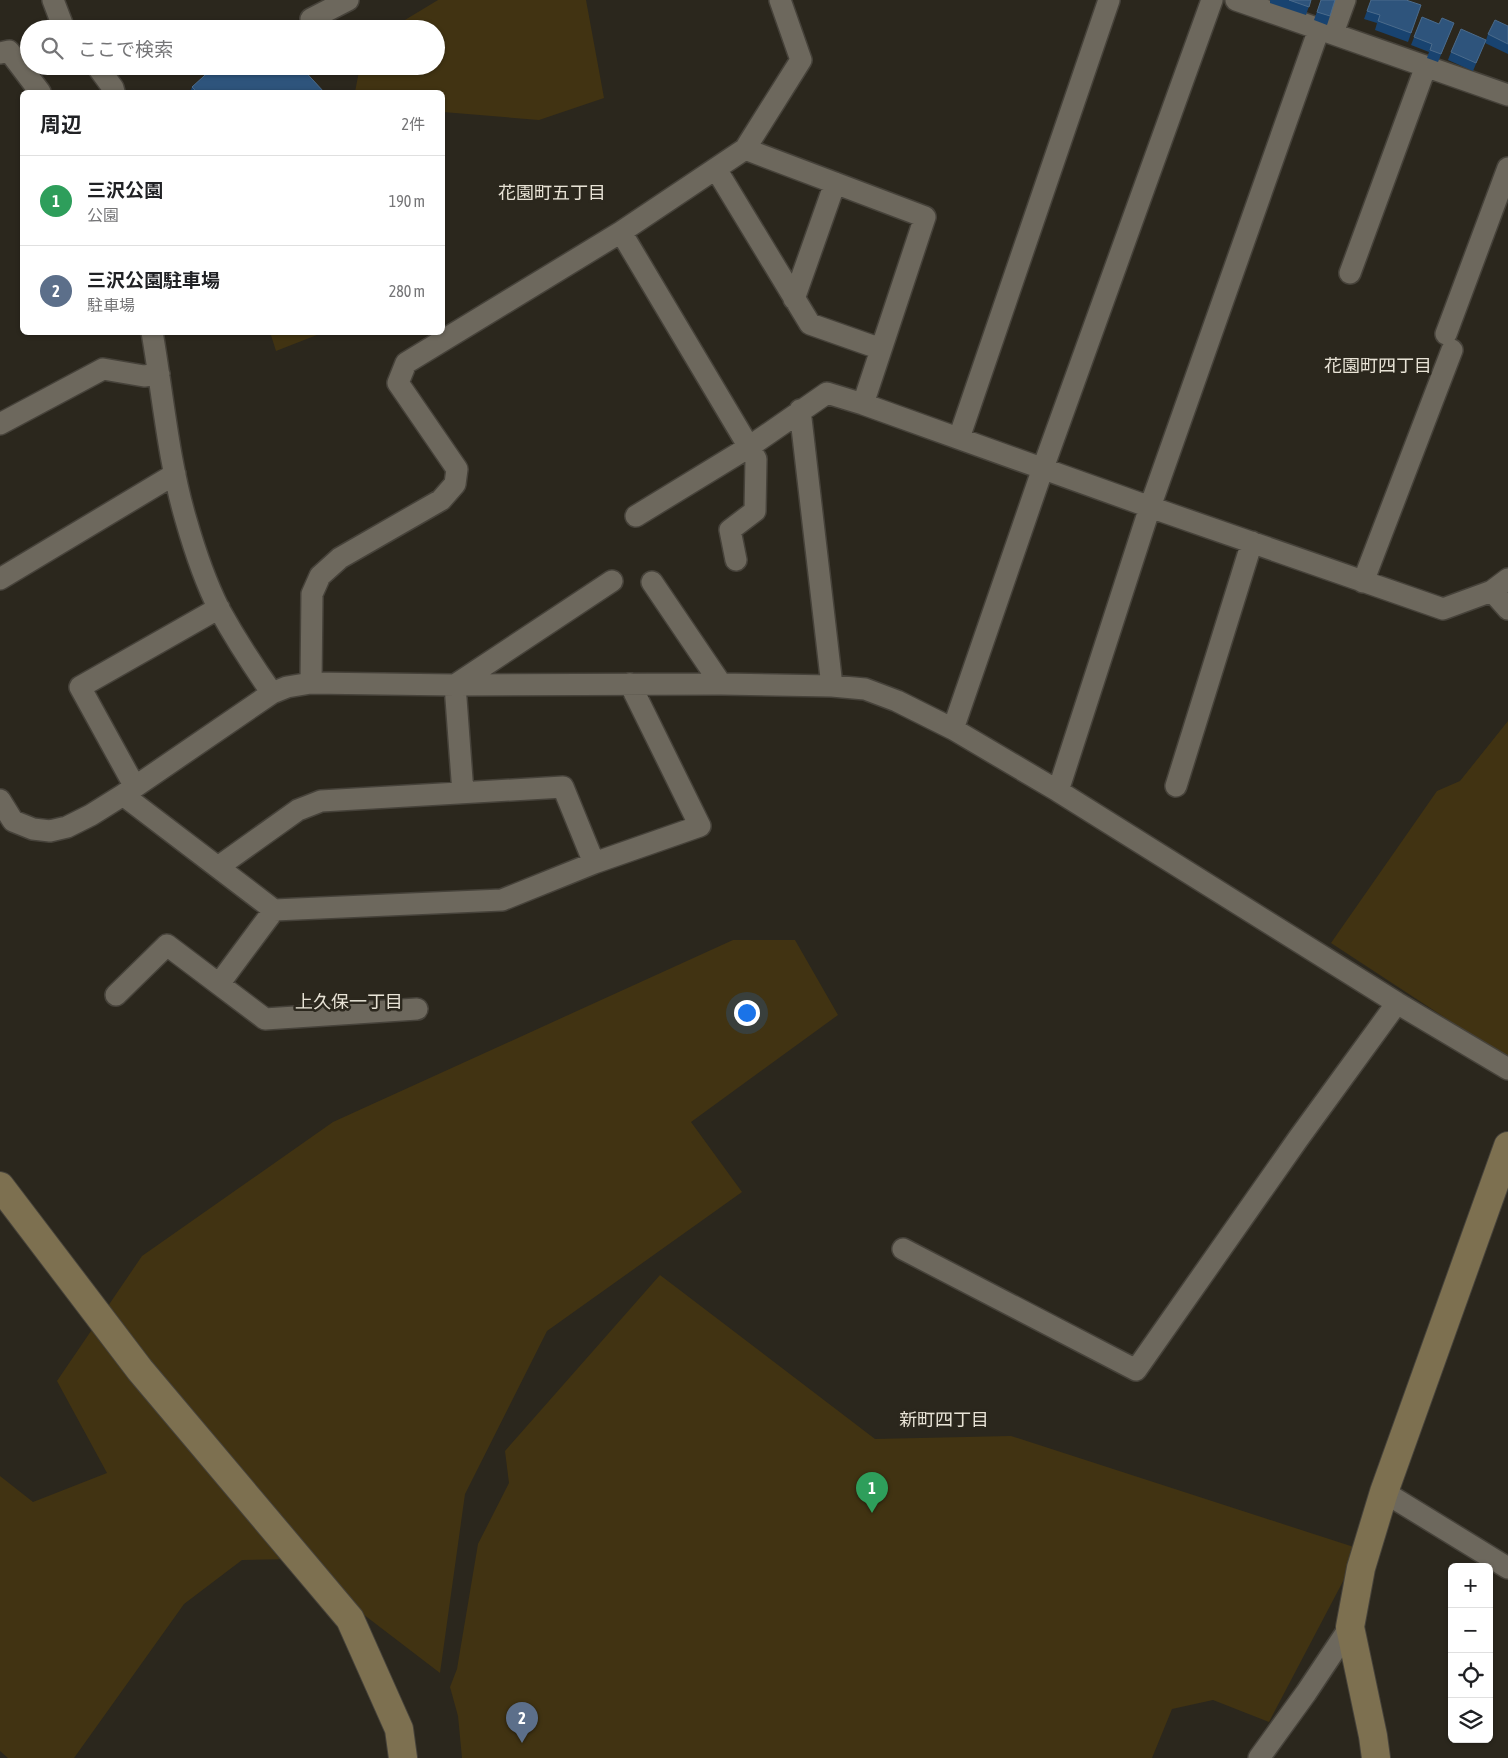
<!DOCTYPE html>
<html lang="ja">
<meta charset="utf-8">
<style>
body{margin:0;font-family:"Asap Condensed","Noto Sans JP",sans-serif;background:#f6f6f6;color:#202124}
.controls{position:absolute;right:15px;bottom:15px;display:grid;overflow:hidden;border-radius:8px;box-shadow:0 1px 4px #0004}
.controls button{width:45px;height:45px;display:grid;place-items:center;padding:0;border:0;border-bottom:1px solid #e0e0e0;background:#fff;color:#202124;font:25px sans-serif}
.you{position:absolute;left:746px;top:1012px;width:18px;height:18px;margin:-12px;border:4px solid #fff;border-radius:50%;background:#1a73e8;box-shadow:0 0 0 8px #1a73e833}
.badge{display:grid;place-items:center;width:32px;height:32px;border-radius:50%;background:#4e6685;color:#fff;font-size:16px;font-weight:700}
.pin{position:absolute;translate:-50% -41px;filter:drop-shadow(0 1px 2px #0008)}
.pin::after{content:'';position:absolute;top:26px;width:18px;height:15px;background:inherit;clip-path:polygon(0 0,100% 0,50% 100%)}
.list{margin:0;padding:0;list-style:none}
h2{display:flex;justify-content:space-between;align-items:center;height:65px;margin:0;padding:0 20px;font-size:21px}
h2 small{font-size:16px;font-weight:400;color:#757577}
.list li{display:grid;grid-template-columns:32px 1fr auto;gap:15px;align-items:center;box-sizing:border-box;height:90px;padding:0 20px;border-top:1px solid #e0e0e0}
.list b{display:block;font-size:19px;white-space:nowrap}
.list p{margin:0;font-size:16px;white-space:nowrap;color:#757577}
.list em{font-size:16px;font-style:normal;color:#757577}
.icon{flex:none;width:28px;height:28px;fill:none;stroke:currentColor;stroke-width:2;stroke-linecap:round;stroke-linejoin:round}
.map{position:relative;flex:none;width:1508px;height:1758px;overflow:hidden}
.search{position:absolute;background:#fff;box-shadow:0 1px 4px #0004;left:20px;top:20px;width:425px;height:55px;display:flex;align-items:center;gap:12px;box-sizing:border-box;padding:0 18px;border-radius:28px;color:#757577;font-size:19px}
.panel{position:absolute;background:#fff;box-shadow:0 1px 4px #0004;left:20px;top:90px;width:425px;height:245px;border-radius:8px}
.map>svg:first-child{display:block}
</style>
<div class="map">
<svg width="1508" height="1758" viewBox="0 0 1508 1758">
<rect width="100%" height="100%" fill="#2b271d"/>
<path fill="#413312" d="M438,0H586L604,98L539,120L443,112L442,92H355L360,66H436V29H390Z
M270,332H322V333L276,351Z
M1508,721V1059L1331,943L1437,791L1460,781Z
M733,940H795L838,1015L691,1122L742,1192L547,1331L465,1494L440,1673L291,1559L242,1560L184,1604L74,1758H8L0,1751V1476L33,1502L107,1473L57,1381L142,1256L333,1122Z
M660,1275L875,1439L1011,1436L1360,1549L1269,1722L1213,1700L1172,1709L1152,1758H462L458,1716L450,1687L457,1669L478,1544L509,1483L505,1451Z"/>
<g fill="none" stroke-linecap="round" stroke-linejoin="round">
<g stroke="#46423a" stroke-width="24">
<path id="street" d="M53,0L64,29
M1236,0L1508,95
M311,19L348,0
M1333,33L1345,0
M0,53L9,51L40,92
M97,66L113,88L114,92
M745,149L925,217L863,404
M716,169L810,324L881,349
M621,232L756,459L755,511L730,530L736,560
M1350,273L1426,66
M794,299L835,183
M152,332C163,395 168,459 186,520C194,548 206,583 219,609C235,638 253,666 272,693
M1446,334L1508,168
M800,410L832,686
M0,424L103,369L144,376L159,374
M959,438L1109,0
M636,516L749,447L827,393L863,404L1150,507L1443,609L1492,591L1508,579
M0,579L175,474
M652,582L721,684
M1363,582L1452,350
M1492,591L1508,609
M311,683L312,594L320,576L340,558L441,500L455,484L457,469L398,383L406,363L621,232L745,149L801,60L780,0
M953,729L1043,468L1212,0
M1176,786L1252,542
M135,787L80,687L219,608
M1058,791L1150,507L1319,29
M463,793L455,685L612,581
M123,795L274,910L502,900L594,863L700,826L630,684
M0,800L13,821L33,829L50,831L67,827L91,815L123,795L272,693L287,687L311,683L455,685L721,684L832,686L865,689L897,701L953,729L1058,791L1397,1003L1508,1069
M218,867L298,810L321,801L563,787L594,863
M219,984L274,910
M116,995L167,945L265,1019L417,1009
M903,1249L1136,1370L1298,1139L1397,1003
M1384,1492L1508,1568
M1259,1758L1306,1693L1350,1627"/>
</g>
<g stroke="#46423a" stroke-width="30">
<path id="secondary" d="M0,1186L140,1370L350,1619L399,1729L403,1758
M1376,1758L1373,1736L1350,1627L1361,1568L1384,1492L1508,1146"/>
</g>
<use href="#street" stroke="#6d685d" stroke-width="21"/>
<use href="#secondary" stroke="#7d7050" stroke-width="28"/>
</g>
<path fill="#184370" d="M1270,0H1311L1306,15L1270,3Z
M1321,0L1330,16L1327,25L1314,20Z
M1371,0L1421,5L1408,42L1375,30L1377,23L1364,19Z
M1422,17L1439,24L1454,23L1438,62L1427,58L1429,52L1411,45Z
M1508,26V54L1485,43L1488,34Z
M1486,40L1473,71L1448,60L1451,52Z
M249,73L324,92H190L192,87Z"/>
<path fill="#2e547c" stroke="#4b6b8b" d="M1289,0H1311L1309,7Z
M1321,0H1335L1330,16L1317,12Z
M1371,0H1406L1421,5L1411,33L1378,21L1380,15L1367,11Z
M1422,17L1439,24L1442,18L1454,23L1441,54L1430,50L1432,44L1414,37Z
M1495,20L1508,26V44L1488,34Z
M1461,29L1486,40L1476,63L1451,52Z
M215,66H244L249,73L260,66H300L324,92H197L192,87Z"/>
<g text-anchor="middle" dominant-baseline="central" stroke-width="5" stroke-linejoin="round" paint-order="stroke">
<g font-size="18" fill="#e8e3d6" stroke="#2b271d">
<text x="552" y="192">花園町五丁目</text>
<text x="1378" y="365">花園町四丁目</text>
<text x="349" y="1001">上久保一丁目</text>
<text x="944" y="1419">新町四丁目</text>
</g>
</g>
</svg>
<div class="controls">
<button>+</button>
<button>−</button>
<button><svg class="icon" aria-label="locate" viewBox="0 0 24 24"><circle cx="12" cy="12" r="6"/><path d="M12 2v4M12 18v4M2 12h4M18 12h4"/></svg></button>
<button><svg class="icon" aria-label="layers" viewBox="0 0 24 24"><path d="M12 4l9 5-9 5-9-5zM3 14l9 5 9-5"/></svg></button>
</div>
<div class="you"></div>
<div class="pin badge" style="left:872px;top:1513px;background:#2e9e5b">1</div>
<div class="pin badge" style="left:522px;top:1743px;background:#5c6f8a">2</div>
<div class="search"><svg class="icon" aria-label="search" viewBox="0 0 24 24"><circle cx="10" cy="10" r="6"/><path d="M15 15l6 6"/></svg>ここで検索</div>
<section class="panel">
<h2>周辺<small>2件</small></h2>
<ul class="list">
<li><span class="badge" style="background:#2e9e5b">1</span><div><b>三沢公園</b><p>公園</p></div><em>190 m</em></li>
<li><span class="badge" style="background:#5c6f8a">2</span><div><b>三沢公園駐車場</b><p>駐車場</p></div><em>280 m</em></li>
</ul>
</section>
</div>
